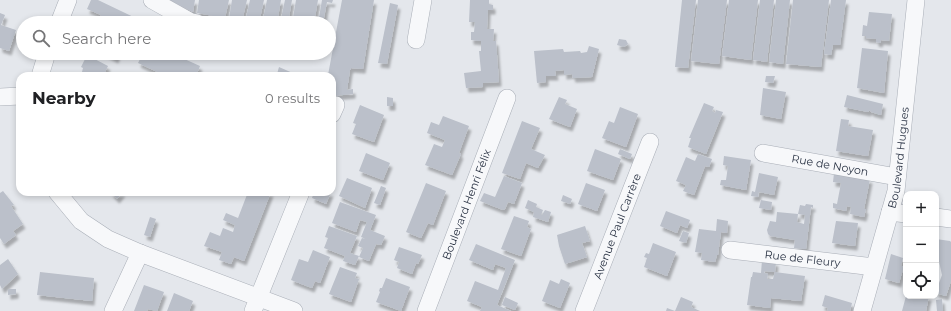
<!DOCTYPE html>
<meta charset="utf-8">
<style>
body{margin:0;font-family:Montserrat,sans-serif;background:#f2f2f2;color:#202124}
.controls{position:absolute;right:12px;bottom:12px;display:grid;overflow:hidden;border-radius:8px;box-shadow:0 2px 6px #0003}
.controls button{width:36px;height:36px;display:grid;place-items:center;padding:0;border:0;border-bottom:1px solid #e0e0e0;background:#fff;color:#202124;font:20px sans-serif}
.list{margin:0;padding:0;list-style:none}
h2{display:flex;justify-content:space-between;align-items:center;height:52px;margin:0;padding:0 16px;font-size:17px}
h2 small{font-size:13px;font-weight:400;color:#757577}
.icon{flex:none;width:22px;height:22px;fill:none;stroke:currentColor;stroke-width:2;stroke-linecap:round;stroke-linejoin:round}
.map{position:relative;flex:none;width:951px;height:311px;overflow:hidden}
.search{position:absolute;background:#fff;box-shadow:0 2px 6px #0003;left:16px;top:16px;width:320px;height:44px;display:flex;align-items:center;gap:10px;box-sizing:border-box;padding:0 14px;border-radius:22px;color:#757577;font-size:15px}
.panel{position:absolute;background:#fff;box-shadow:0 2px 6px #0003;left:16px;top:72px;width:320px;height:124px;border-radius:12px}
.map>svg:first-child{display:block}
</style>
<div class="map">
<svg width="951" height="311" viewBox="0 0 951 311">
<defs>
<filter id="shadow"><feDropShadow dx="2.5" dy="4.5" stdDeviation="1" flood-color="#0004"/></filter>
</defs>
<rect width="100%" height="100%" fill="#e4e7ec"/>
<path fill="#bbc0ca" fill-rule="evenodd" filter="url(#shadow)" d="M91,0H98L146,23H98L101,15L87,9Z
M169,0H195L193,12Z
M199,0H229L225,18L197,13Z
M232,0H247L242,21L229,18Z
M250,0H264L259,23L245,22Z
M267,0H281L277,23H262Z
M285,0H292L288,23H280Z
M296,0H318L314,23H292Z
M322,0H333L332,3L327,2L323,23H318Z
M342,0H374L363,69L351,68L350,70L347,90L353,89V94L332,96V76H323L326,74L328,75Z
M470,0H489V4L493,5V10H488L487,29H494L493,41H496L499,82L483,83V87L466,88L464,73L481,71L479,51H481V41L471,40V32H474L475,22H469Z
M682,0H696L688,68L675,67Z
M698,0H727L719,64L691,61Z
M729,0H758L751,60L722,56Z
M760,0H774L767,62L753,60Z
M776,0H790L783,64L769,62Z
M793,0H829L821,67L786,64Z
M831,0H846L840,45H833L831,55L824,54Z
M390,3L398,5L387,64L378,63Z
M869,12L892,14L889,41L881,40L880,43L876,42V39L866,38V36H862L863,25L867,26Z
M0,13L5,15L1,25L16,30L9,51L0,48Z
M226,19L244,22V23H225Z
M619,39L626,40L628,44L624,47L617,45Z
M589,46L599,49L592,77L573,78L572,74L564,75V70L555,71L556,76H546V82L537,83L534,51L563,49L564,52L580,51L581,53L587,52Z
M862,48L888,51L884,93L857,88Z
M104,53H118L116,59Z
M143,53H171L200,66L196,76H166L138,63Z
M87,55L108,66L105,72L108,73L109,76H81L83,68L81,67Z
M279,67L295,74L294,76H282L277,74Z
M766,76H775L773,83L765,82Z
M763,88L786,92L781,119L760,115Z
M847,95L883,104L881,115L871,112L870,110L868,112L844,107Z
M387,97L393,98V106H387Z
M559,97L567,100L565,104L577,109L570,127L549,119Z
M704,103L714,107L712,111L715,113L716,110L723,112L706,154L688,147L691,138H689Z
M360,105L384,115L374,142L352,134L356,124L353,123Z
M620,107L638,114L626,147L602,138L609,121L614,123Z
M443,116L469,126L459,153L461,154L452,175L425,165L434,144L442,147L445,140L427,133L431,122L439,125Z
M841,119L849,120L848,126L873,130L868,156L836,151Z
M522,121L540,128L531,149L545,155L538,168L526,163L520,179L502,173Z
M595,149L621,159L613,180L587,171Z
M620,149L632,154L630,159L618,154Z
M366,153L390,163L383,180L359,171Z
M698,154L712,159L709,167L705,166L694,195L683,191L686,185L676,181L686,157L695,161Z
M724,156L751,160L746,190L720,185L721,180H726L728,166L723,165Z
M759,173L778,177L774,195L759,192L758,197L751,196L752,191L755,192Z
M834,173L870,179L864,209H866L864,217L850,214L851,207L847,206L846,211L833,208V203L837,204L841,183L833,182Z
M504,176L522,183L514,204L508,202L505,209L503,210L480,201L484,193L495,197Z
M347,178L372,188L365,208L339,196Z
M426,183L446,191L433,225L428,223L421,238L406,232Z
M586,183L605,190L597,211L578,204Z
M381,186L386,188L380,205L374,203Z
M3,191L14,205L11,206L23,224L13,231L16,235L4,244L0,238V193Z
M110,192H123L117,199Z
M248,192H271L244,261L234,257L231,264L219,260L222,252L204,246L210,232L220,236L223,228L233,232L235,225L223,220L226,213L238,218Z
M314,192H331L326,204L312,198Z
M563,195L572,199L570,204L561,201Z
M528,200L537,204L536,207L543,210L541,215H542L545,210L551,212L548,222L533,217L534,212L525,208Z
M761,200L772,202L771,210L759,208Z
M340,202L376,215L370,230L385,236L381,245L376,244L369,261L359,257L363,248L358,246L362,238L366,239L361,237L367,222L360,220L356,232L332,223Z
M806,204L813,205V208L811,207L806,249L794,248L795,240L770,236L768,234L767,230L770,221L776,222L777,212L798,214L800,205L805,206ZM798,214L805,215L804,224L797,222Z
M666,211L690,220L687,228L680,225L677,233L660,226Z
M514,216L529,221L527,227L531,229L521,256L501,249Z
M150,217L156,219L150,237L144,235Z
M717,219L728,221L727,233L721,232L718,255H717L715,262L701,260L702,253L695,252L699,229L716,231Z
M836,221L858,223L855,246L832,243Z
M329,226L357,236L350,253L359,256L355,265L343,261L345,256L324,248L328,238L325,237Z
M585,226L590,241L582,243L587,257L565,264L559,246L557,235Z
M683,231L689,233L686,243L679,241Z
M936,239L950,241L951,242V281L946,296L936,293V282L939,283L942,275L938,257H936Z
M653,243L676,252L667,276L644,267L647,258L644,257L646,253L649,254Z
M476,244L515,260L497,305L511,311H480L482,307L467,301L475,281L498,290L506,268L495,264L493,270L469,260Z
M399,247L422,255L418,264L416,263L412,274L397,268L399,262L394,260Z
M313,250L330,257L320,283L315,281L312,288L291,280L299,259L308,262Z
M891,254L903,258L901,266H904L899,283L885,279Z
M8,259L18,274L2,289L0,285V265Z
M762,260L776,262L775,272L765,271L764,273L768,274L767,279H773L775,272L805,276L801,301L771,298L770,308L747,305L751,277H752L753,272L761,273Z
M340,267L357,273L355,278L359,279L351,302L329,294Z
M40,272L94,278L92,301L37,295Z
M386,278L410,287L401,311L376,302L380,292L379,291L380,288H382Z
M561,279L570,283L560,308L542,301L550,280L559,284Z
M144,285L164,292L157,311L148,309L147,311H134Z
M8,289H16V294L8,295Z
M174,293L193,301L189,311H167Z
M825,295L852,303L850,311H827L828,308L822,306Z
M906,296H929L926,311H902Z
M505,297L518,303L515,310L502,305Z
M681,297L693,302L691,307L700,311H666L667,308L675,311Z
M942,299L943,311H937L936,300Z"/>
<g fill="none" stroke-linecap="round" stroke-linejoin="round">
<g stroke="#a9aeb7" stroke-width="18">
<g id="minor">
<path d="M152,0L191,22L197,23"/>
<path d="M59,23L68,0"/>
<path d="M416,40L423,0"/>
<path d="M40,76L47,53"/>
<path d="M0,97L20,96"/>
<path d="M332,114L336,105"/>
<path id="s1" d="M763,153L897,177"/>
<path d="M57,192L81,221L108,239L140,253L294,311"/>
<path d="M890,212L906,214"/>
<path d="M936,217L951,219"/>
<path id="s2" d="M730,250L874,267"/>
<path d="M113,311L140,253"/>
<path d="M253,311L301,192"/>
<path id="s3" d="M426,311L507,98"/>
<path id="s4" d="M584,311L650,142"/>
<path id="s5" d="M862,311L896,191L916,0"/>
</g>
</g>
<use href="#minor" stroke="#f7f8fa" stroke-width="17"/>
</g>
<g text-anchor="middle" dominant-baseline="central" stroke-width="3" stroke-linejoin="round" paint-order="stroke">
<g font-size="11" fill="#2b3445" stroke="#f4f6f9">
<text stroke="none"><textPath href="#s5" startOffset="158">Boulevard Hugues</textPath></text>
<text stroke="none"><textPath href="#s1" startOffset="68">Rue de Noyon</textPath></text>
<text stroke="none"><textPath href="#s3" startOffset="114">Boulevard Henri Félix</textPath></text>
<text stroke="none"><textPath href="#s4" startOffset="91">Avenue Paul Carrère</textPath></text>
<text stroke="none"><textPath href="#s2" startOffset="73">Rue de Fleury</textPath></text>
</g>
</g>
</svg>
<div class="controls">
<button>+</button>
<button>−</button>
<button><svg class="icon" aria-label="locate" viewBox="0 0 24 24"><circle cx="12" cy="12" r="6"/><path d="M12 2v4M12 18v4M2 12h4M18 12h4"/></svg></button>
</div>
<div class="search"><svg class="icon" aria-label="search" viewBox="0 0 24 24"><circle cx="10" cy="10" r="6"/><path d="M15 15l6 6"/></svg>Search here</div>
<section class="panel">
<h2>Nearby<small>0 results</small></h2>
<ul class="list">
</ul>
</section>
</div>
